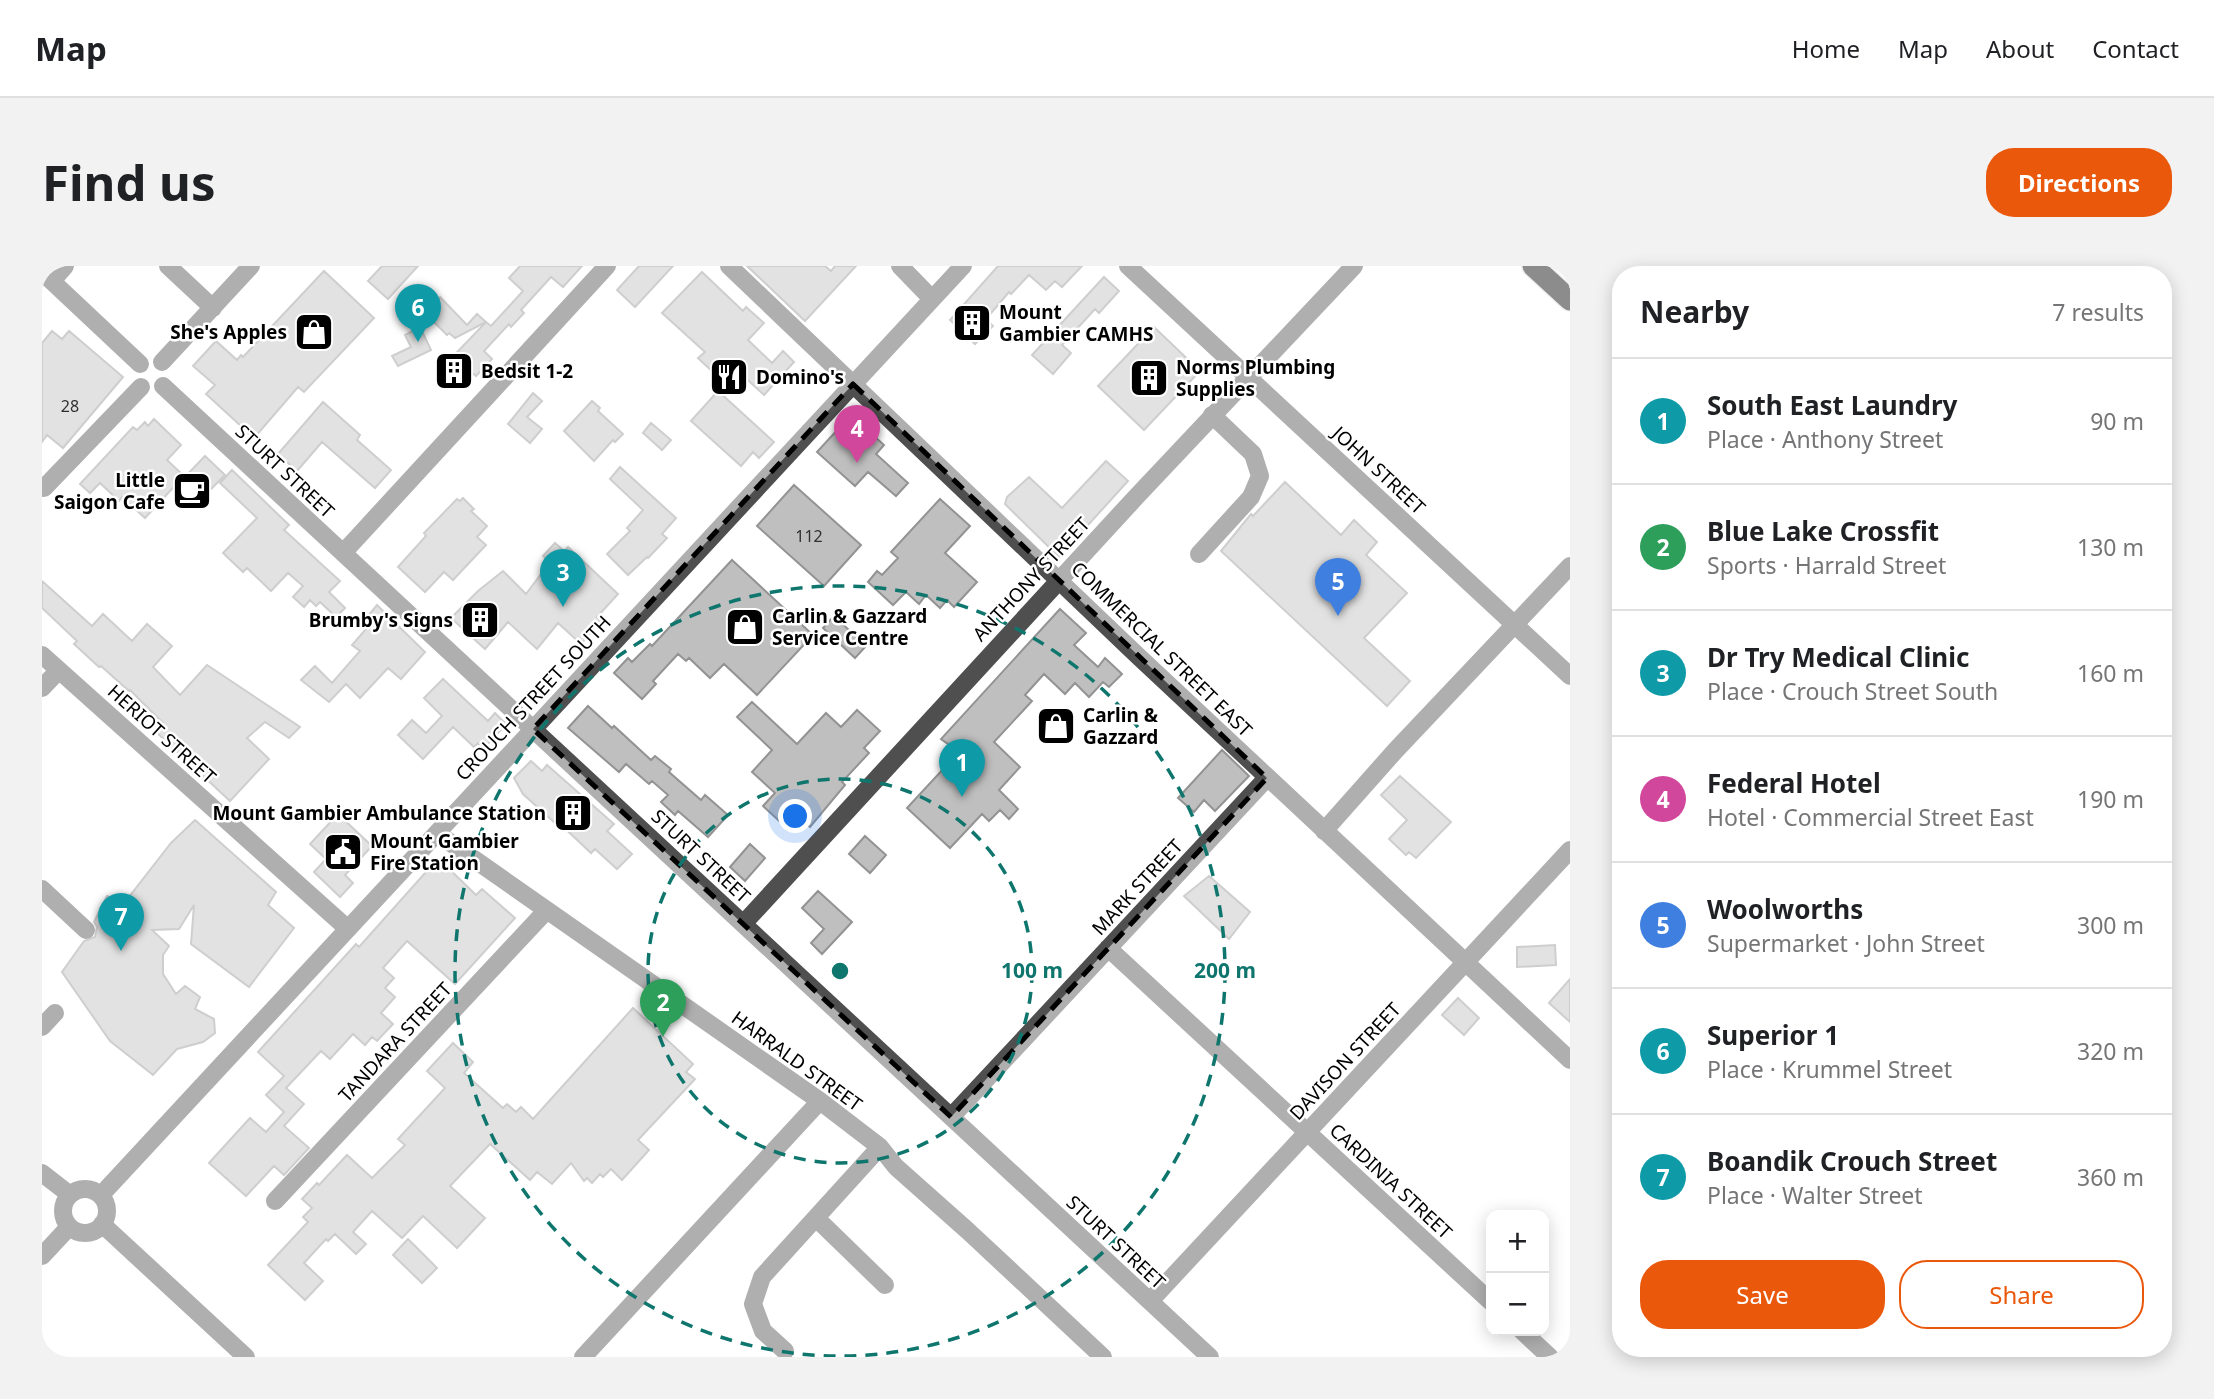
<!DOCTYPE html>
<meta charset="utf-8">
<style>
body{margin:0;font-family:"Noto Sans",sans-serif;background:#f2f2f2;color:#202124}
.controls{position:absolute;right:21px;bottom:21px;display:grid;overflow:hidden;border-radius:14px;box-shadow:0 4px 18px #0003}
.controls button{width:63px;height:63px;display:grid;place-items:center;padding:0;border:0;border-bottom:2px solid #e0e0e0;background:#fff;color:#202124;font:35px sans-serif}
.you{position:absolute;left:754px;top:551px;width:24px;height:24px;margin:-18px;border:5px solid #fff;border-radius:50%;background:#1a73e8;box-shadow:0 0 0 10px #1a73e833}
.badge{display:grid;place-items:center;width:46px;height:46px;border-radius:50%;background:#ea580c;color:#fff;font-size:23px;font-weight:700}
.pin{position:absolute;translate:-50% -58px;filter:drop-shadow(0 2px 4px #0008)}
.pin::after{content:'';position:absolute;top:37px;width:24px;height:21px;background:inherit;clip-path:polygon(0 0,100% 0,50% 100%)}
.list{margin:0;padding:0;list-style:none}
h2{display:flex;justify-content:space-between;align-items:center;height:91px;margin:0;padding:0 28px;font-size:30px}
h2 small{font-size:23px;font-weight:400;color:#757577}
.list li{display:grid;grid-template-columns:46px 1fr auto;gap:21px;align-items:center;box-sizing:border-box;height:126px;padding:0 28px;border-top:2px solid #e0e0e0}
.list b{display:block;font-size:26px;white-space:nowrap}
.list p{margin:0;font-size:23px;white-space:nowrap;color:#757577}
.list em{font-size:23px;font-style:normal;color:#757577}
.actions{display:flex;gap:14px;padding:21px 28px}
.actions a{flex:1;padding:16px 0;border:2px solid #ea580c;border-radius:28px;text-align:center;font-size:24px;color:#ea580c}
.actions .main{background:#ea580c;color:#fff}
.map{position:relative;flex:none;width:1528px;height:1091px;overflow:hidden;border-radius:28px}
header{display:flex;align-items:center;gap:42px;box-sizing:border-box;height:98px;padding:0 35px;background:#fff;border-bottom:2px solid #e0e0e0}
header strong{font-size:33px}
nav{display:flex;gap:38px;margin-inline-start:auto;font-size:24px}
.intro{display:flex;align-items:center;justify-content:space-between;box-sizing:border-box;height:168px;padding:0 42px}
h1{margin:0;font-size:49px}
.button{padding:18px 32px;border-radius:28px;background:#ea580c;color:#fff;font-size:24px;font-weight:700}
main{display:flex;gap:42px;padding:0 42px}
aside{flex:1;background:#fff;border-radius:28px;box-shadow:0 4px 18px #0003}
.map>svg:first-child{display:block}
</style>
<header>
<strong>Map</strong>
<nav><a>Home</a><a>Map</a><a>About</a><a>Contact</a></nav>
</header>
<div class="intro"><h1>Find us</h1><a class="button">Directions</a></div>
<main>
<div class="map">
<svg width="1528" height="1091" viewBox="0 0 1528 1091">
<rect width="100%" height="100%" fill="#fff"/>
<path fill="#bfbfbf" stroke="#939393" stroke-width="2" d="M340,0H376L346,33L326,15Z
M478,0H540L521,21L509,11L479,44L482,47L469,61L467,58L442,85L450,93L434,110L427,104L412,119L408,117L396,106L444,56L449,60L481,25L467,12Z
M597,0H631L593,41L575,24Z
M705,0H783L789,5L793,0H814L763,55Z
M956,0H1040L1020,21L1013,15L1004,24L987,9L969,28L967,26L944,53L951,60L933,78L908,54Z
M282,5L332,52L262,126L256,121L212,172L164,128L173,119L151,100L174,75L195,94L199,89L201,91Z
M660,6L701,45L704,41L722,57L706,74L730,97L741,85L752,96L722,129L697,106L682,123L671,112L674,109L656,92L663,86L620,47Z
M1062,11L1077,25L1057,47L1053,43L1020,79L1029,87L1011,108L990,89Z
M398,31L425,59L435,48L444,56L413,72L407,67L405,69L382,46Z
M378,61L389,84L356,100L350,90L369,81L363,69Z
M1112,61L1158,105L1102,164L1056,120Z
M10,65L20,73L27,65L81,111L21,182L5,169L0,176V77Z
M676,125L732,176L717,192L711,186L699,200L649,155Z
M491,127L500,135L485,151L500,163L488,177L466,158Z
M550,135L558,142L556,145L581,168L573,176L571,174L552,195L522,165Z
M281,136L318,169L315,174L349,204L333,222L280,176L255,205L236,188Z
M809,149L842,179L834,188L866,217L854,230L826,206L813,220L775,186Z
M112,153L139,179L125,194L142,210L103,252L80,231L77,235L58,217L48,227L38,218L91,161L95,164L103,156L106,160Z
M609,157L629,174L620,184L601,167Z
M163,190L183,209L162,230L142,212Z
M1064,195L1086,215L1017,291L963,238L965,231L987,211L1020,242Z
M578,201L634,252L620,268L625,272L606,292L605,291L586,309L565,288L588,265L585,262L601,244L568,213Z
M190,204L247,259L242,264L298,315L287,326L303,342L294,351L278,336L274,340L268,334L262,341L251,331L261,320L246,307L229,325L205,302L201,306L181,287L215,252L178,217Z
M1243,216L1299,269L1312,254L1335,276L1324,289L1365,327L1322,372L1368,415L1345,440L1179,285L1209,248L1211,250Z
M752,219L819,279L782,320L715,260Z
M421,232L432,243L429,245L445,260L435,271L444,279L411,314L402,306L383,326L356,301L384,270L382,267L415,233L418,235Z
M898,233L928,260L903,287L935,316L912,341L905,334L898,342L884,329L877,338L864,326L851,339L826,316L835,305L840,309L856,292L849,286Z
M513,277L522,285L526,281L576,328L555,351L558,354L539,378L516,357L495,383L466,356L443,383L409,352L436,325L461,305L484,328L508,296L501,290Z
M690,294L771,369L715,429L682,398L668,412L647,392L644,395L636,388L611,415L614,418L600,433L572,407L586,392L590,396L608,378L610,380Z
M0,315L50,360L61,348L90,375L105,358L130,380L111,401L138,429L165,399L258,461L247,472L223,456L205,472L227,493L188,535L113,465L121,457L88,424L87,425L59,400L57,401L32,378L35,375L0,342Z
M335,339L383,386L359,413L346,402L318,432L304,418L287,436L259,414L273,400L290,417L318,385L310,379L331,355L326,350Z
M1018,343L1044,367L1032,379L1056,401L1063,392L1080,408L1067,421L1061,416L1047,431L1033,417L1023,428L1002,408L983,429L990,435L952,476L978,501L957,524L976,543L967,553L958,544L947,555L940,548L908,582L865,542L917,486L899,473Z
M792,350L824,380L813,392L781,362Z
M401,413L446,455L453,447L464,458L442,482L436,477L432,481L411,461L381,493L356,469L370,454L384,467L400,450L382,432Z
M710,436L755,478L784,447L799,461L815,444L838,465L822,482L827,487L800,516L803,519L768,561L758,552L747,564L721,540L733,527L710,506L730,484L695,451Z
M546,440L570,462L572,460L609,494L613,490L629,503L627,506L659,534L663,529L686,549L666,571L636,545L633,549L619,536L626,529L610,515L607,518L584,498L577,506L526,462Z
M1180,484L1207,510L1173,545L1162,534L1152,546L1136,532Z
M489,495L500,505L505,499L572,558L565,565L590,588L575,603L553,583L549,587L515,555L512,556L481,528L472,512Z
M1358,510L1409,556L1374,592L1367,586L1364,589L1347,573L1365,554L1339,529Z
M296,548L330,580L303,609L311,617L298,631L272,606L284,593L268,578Z
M153,554L234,626L226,639L252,662L207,721L149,678L152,639L137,663L110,664L127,680L121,689V708L134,728L143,720L158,731L153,743L172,753L173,767L161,776L135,783L111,809L68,775L20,706L42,675L53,671L55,661L52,656L65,630L83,636L129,577Z
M823,570L844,589L828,607L807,588Z
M708,578L723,592L703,615L688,601Z
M400,596L434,629L440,623L473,652L413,718L365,675L341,702L352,712L343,722L353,731L339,747L351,758L335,775L330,771L323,779L311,768L288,793L279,785L244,822L262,838L242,860L267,882L242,909L232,900L204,930L167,897L208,852L224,866L242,846L224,829L242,810L216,786L314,678L317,681L392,597Z
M1167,610L1208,646L1187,673L1142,630Z
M776,625L810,656L780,688L769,677L782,663L760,642Z
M1513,679L1514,699L1475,701V681Z
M1528,713V756L1507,737Z
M1416,732L1437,752L1422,769L1400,749Z
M591,742L651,798L644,806L653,813L596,874L607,884L580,914L569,903L561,911L558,908L550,917L545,912L542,915L529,897L510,918L495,906L488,914L448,878L408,920L443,952L415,982L381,950L360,972L330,945L311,966L324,978L314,988L293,968L286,975L284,973L262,997L281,1015L263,1034L226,999L266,956L261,951L270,942L260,933L275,917L277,919L305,889L330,912L363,879L356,873L403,822L385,805L411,777L431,796L422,807L461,842L465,838L474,846L479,841L491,853Z
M366,973L395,1002L380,1017L351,989Z"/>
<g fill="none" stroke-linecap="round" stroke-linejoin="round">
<g stroke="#dbdbdb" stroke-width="24">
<path id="highway" d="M1491,0L1528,34"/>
</g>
<path stroke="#4f4f4f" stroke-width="18" d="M126,0L171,42
M687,0L1096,390L1528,794
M858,0L890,33
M1086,0L1528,410
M0,6L98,98
M10,15L23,0
M120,96L209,0
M121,120L1168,1091
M2,222L99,121
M301,287L565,0
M1157,288L1209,231L1218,210L1211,188L1170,149
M0,389L306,663
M0,422L16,405
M1282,565L1353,485L1528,300
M396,568L778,835L838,881L854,901L926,965L1061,1091
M0,623L44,664
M701,658L1094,231L1312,0
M1066,682L1449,1036
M0,761L13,747
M909,851L1225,512
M0,907L27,928
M21 945a22 22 0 1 1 44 0a22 22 0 1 1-44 0Z
M59,929L921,0
M233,935L504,645
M774,952L843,1019
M60,958L204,1091
M0,990L27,961
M1108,1035L1528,584
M1480,1065L1508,1091
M743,1085L721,1065L711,1038L720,1011L838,881
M541,1091L778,835"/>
<use href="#highway" stroke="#000" stroke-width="21"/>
</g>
<path d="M0 0H1528V1091H0ZM811,118L1225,512L909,851L491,463Z" fill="#fff" fill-opacity=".55" fill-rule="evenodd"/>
<path fill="none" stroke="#000" stroke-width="5" stroke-dasharray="14 9" stroke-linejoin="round" d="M811,118L1225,512L909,851L491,463Z"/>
<g fill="none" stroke="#0f766e" stroke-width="3.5" stroke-dasharray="12 9">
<circle cx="798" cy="705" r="192"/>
<circle cx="798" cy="705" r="385"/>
</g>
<defs>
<g id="building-square" transform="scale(2.0125)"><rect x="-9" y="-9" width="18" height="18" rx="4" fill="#000" stroke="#fff"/><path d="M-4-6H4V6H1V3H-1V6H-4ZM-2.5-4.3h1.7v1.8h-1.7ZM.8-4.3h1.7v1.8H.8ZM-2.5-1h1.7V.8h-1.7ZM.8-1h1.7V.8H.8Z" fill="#fff"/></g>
<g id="shop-square" transform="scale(2.0125)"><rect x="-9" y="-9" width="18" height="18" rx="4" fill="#000" stroke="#fff"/><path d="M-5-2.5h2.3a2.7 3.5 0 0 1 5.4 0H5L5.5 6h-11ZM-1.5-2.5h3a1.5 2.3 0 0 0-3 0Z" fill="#fff"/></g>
<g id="restaurant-square" transform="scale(2.0125)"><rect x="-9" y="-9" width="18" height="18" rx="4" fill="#000" stroke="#fff"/><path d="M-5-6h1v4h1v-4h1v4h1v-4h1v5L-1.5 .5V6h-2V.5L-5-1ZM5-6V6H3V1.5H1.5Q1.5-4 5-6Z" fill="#fff"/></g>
<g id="cafe-square" transform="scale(2.0125)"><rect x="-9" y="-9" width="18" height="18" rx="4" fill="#000" stroke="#fff"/><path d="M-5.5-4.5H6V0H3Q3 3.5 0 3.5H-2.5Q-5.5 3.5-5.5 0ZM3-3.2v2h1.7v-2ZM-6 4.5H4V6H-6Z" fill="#fff"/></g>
<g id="civic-square" transform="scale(2.0125)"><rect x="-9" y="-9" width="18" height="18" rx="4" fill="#000" stroke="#fff"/><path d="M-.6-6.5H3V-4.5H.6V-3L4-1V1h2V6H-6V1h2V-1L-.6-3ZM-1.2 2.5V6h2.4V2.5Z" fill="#fff"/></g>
</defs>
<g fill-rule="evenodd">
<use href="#building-square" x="930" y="57"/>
<use href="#shop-square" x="272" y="66"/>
<use href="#building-square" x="412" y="105"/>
<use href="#restaurant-square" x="687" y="111"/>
<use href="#building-square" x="1107" y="112"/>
<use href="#cafe-square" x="150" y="225"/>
<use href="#building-square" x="438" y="354"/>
<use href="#shop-square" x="703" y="361"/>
<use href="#shop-square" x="1014" y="460"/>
<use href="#building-square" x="531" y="547"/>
<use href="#civic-square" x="301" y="586"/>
</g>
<g text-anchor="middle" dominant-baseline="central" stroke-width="5" stroke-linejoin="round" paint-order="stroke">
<g font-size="16" fill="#303030">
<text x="28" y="140">28</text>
<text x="767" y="270">112</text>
</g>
<g font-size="19" font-weight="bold" fill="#000" stroke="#fff" text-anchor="start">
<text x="957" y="46">Mount<tspan x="957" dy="22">Gambier CAMHS</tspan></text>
<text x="245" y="66" text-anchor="end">She's Apples</text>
<text x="1134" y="101">Norms Plumbing<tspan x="1134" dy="22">Supplies</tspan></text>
<text x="439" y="105">Bedsit 1-2</text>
<text x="714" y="111">Domino's</text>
<text x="123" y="214" text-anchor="end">Little<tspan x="123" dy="22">Saigon Cafe</tspan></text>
<text x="730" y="350">Carlin &amp; Gazzard<tspan x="730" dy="22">Service Centre</tspan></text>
<text x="411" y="354" text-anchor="end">Brumby's Signs</text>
<text x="1041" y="449">Carlin &amp;<tspan x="1041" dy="22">Gazzard</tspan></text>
<text x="504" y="547" text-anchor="end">Mount Gambier Ambulance Station</text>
<text x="328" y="575">Mount Gambier<tspan x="328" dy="22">Fire Station</tspan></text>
</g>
<g font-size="19" fill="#000" stroke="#fff">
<text transform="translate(1337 204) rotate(43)">JOHN STREET</text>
<text transform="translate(243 205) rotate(43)">STURT STREET</text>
<text transform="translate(989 313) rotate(-47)">ANTHONY STREET</text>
<text transform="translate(1120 383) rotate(44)">COMMERCIAL STREET EAST</text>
<text transform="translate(491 432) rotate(-47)">CROUCH STREET SOUTH</text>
<text transform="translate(120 468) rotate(42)">HERIOT STREET</text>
<text transform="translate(659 590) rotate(43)">STURT STREET</text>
<text transform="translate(1095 621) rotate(-47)">MARK STREET</text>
<text transform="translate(353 776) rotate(-47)">TANDARA STREET</text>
<text transform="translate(755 795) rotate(36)">HARRALD STREET</text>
<text transform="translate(1303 795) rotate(-47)">DAVISON STREET</text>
<text transform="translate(1349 915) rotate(43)">CARDINIA STREET</text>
<text transform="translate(1074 976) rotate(43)">STURT STREET</text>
</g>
</g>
<circle cx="798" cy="705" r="10" fill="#0f766e" stroke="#fff" stroke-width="3.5"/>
<g font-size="21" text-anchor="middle" font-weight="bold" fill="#0f766e" stroke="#fff" stroke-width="5" stroke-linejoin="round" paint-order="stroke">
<text x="990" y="712">100 m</text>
<text x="1183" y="712">200 m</text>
</g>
</svg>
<div class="controls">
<button>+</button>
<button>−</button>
</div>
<div class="you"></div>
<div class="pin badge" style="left:920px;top:531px;background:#0f9aa8">1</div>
<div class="pin badge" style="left:621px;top:771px;background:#2e9e5b">2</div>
<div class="pin badge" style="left:521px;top:341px;background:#0f9aa8">3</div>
<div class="pin badge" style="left:815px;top:197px;background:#d1479c">4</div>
<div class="pin badge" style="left:1296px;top:350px;background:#3f7fe0">5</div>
<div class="pin badge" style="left:376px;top:76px;background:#0f9aa8">6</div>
<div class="pin badge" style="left:79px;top:685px;background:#0f9aa8">7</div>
</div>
<aside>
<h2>Nearby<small>7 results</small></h2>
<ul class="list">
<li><span class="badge" style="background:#0f9aa8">1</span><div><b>South East Laundry</b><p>Place · Anthony Street</p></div><em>90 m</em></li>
<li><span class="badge" style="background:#2e9e5b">2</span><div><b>Blue Lake Crossfit</b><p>Sports · Harrald Street</p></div><em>130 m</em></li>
<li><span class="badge" style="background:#0f9aa8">3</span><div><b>Dr Try Medical Clinic</b><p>Place · Crouch Street South</p></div><em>160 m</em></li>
<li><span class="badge" style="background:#d1479c">4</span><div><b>Federal Hotel</b><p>Hotel · Commercial Street East</p></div><em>190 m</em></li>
<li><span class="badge" style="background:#3f7fe0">5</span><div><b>Woolworths</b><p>Supermarket · John Street</p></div><em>300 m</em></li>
<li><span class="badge" style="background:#0f9aa8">6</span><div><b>Superior 1</b><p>Place · Krummel Street</p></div><em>320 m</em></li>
<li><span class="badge" style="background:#0f9aa8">7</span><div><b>Boandik Crouch Street</b><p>Place · Walter Street</p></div><em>360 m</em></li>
</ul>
<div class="actions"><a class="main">Save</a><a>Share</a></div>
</aside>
</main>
